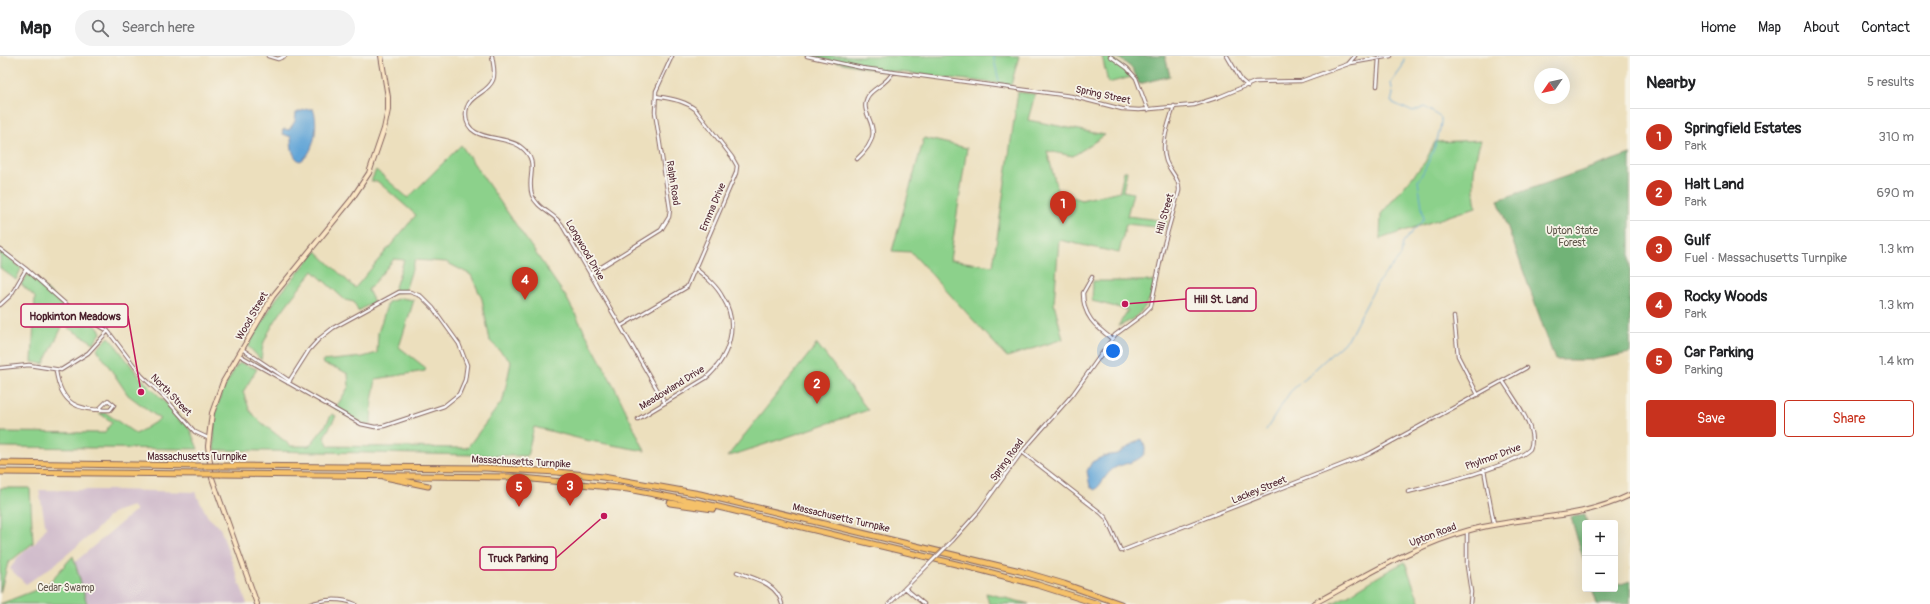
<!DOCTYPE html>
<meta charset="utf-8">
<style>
body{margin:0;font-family:Pangolin,sans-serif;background:#f2f2f2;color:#202124}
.controls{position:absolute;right:12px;bottom:12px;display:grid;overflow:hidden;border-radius:4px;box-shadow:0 4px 16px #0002}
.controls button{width:36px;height:36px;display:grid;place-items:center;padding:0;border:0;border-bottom:1px solid #e0e0e0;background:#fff;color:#202124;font:20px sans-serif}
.compass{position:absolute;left:1534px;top:12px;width:36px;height:36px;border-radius:50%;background:#fff;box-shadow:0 4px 16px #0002;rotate:236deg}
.you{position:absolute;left:1113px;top:295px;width:14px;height:14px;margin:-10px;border:3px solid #fff;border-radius:50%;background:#1a73e8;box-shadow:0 0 0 6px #1a73e833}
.badge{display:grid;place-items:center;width:26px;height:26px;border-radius:50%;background:#c8321e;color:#fff;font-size:13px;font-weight:700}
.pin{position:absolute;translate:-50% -33px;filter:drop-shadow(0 1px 2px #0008)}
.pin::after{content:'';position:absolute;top:21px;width:14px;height:12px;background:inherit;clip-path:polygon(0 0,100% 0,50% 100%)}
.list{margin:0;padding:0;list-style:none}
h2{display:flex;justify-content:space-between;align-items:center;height:52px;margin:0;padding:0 16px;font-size:17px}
h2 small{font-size:13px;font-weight:400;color:#757577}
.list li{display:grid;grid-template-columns:26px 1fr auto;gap:12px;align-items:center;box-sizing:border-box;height:56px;padding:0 16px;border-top:1px solid #e0e0e0}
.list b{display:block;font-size:15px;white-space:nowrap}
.list p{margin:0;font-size:13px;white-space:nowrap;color:#757577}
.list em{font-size:13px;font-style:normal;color:#757577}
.actions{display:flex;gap:8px;padding:12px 16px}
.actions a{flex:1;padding:9px 0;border:1px solid #c8321e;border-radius:4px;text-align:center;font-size:14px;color:#c8321e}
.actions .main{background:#c8321e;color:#fff}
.icon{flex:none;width:22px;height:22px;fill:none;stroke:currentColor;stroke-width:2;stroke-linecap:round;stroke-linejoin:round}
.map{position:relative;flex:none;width:1630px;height:548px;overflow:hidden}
header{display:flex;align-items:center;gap:24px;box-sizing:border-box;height:56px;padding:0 20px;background:#fff;border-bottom:1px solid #e0e0e0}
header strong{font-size:19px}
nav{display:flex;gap:22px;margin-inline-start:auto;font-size:14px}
.search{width:280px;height:36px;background:#f2f2f2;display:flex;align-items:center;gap:10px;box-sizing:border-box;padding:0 14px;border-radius:22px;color:#757577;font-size:15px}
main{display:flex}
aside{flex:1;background:#fff}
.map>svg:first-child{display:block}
</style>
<header>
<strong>Map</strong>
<div class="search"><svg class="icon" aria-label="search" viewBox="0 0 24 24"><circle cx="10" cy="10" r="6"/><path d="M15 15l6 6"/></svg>Search here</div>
<nav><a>Home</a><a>Map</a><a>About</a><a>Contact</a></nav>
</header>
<main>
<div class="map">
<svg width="1630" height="548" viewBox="0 0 1630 548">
<rect width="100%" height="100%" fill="#f7f3e8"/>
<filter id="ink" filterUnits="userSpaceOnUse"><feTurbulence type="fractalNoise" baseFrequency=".025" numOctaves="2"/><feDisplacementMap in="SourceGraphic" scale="8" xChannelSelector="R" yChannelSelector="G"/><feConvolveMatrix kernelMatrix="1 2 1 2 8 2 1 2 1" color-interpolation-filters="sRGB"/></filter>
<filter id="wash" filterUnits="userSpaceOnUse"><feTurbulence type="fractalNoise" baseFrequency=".012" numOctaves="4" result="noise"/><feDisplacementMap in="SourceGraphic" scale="16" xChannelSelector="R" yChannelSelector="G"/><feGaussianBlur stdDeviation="0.9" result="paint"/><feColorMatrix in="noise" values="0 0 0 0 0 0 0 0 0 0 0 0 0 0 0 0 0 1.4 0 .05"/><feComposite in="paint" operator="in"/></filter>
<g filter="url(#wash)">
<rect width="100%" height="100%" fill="#ecdfbd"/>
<path fill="#d1bdcc" d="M39,434H112L195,436L208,461L220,472L247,548H87L75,506L136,454L132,450L112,457L93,477L54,509L26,528L10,513L17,502L36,486L46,472Z"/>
<path fill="#8cd18b" stroke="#6b785b" d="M809,0H1019L1011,29L872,13Z
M1102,0C1111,0 1128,12 1131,21L1108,27Z
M1018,36L1035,38L1028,64L1105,79L1073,100L1047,95L1058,136L1081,144L1120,135L1124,115H1127L1123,135L1133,137L1127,160L1167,165L1165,172L1126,168L1119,197L1059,184L1054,247L1063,283L1007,301L911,196L892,195L924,82L967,92L950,204L993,210Z
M1481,84C1473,107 1472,127 1476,151L1380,183L1381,158L1425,106L1435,86Z
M461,89L566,241L614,330L645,395L585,384L534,371L527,400L214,394V362L222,335L237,309L241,307L257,313L243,336L250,355L262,367L291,390H309L324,372L332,358L336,360L324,381L329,390L467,392L503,344L511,306L490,285L482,243L471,219L446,206L415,204L405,235L393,237L404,204L394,203L368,234L374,246L358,255L354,246L345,244L313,215C296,237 275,260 264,286C262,291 262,299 261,304L248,290L276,243L316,195L355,232L416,159L377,125H371L376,114L408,142Z
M0,193L20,211L21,213L16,224L0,212Z
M27,219L32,220L63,249L99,272L101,277L94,287L63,269L44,308L32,306L35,241L21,228Z
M1093,225H1155C1152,246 1139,263 1118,270L1128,254L1092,245Z
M401,242L414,244L399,291L426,312L425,315L376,323L372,345L371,370L365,369L335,353L349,330L348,318L339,313L323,308L322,305L363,301L377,297L378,277L388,246Z
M109,281L139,320L185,366L191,376L198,393L0,391V376L104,377L112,366L99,357H106L136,378L160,363L128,339L97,293Z
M817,288L868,354L727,401Z
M0,432H30L33,487L8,507L0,537Z
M73,500L87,548H0L46,530Z
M1405,506L1420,548H1331C1357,536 1379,518 1405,506Z
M986,537L1029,548H989Z"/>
<path fill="#71b377" stroke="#5e6951" d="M1116,0H1165L1170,20L1139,28L1133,13Z
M1630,98V297L1592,304H1555L1498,144Z
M1585,459L1587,467H1585V509L1571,461Z
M1630,525V548H1597L1592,533H1615V530Z"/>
<path fill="#62a5d7" stroke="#566281" d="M307,53H313C319,66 315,99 300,105C292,102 291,89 291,81L283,78L282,75L284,73L289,74L295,65L296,57Z
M1141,383C1157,406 1122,406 1113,413C1106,418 1102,428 1095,434L1090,431L1087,415L1092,406L1104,400L1117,398Z"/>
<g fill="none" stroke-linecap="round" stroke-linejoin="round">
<path stroke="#62a5d7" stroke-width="1" d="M993,0L999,25
M1266,374L1290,336L1349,282L1378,226L1401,200L1403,186L1424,163L1418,125C1427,111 1442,78 1441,62L1425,51L1413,56L1391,46L1393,38L1391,27L1402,12L1404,3"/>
</g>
</g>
<g filter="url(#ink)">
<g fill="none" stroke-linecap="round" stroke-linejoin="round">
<g stroke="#83625e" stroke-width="4.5">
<path id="minor" d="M268,0L278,3L285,0
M492,0C493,8 496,17 493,24C487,39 465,39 466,59C466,87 505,78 521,91C541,106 526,121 532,139C537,153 554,157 562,169L665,347
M807,0L862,12L1071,40L1122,53L1139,54L1194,49L1219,41L1255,26L1301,25L1351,7L1391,0
M1110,0L1127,12L1136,22L1148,54
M1227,0L1241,24L1248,30
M1348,8L1355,0
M1377,30L1379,2
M857,103C891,72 858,62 867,42C871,32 886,30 893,16
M0,193L26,213L69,251L108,275L142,320L165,342L195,376L208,382
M590,218L661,174L669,161L670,153L655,56L656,35L672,0
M1092,221L1083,237C1083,260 1095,270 1112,283
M0,249L11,239L26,213
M1454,261L1458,300L1478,339
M621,270L687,231L736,117L737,110L732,101L695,53C684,44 670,43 656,40
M242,293L290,325
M239,299L361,368L375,371L384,370L444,350L459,338L465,324L467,309L459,288L433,252L421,240L410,236H399L333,272L319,283L309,294L288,327
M0,312L29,309L61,314L88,297L108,275
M56,315C61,349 78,355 110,354L114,349L108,344L98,354
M638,363L706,322C729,302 740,269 723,242C717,230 706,221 696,213
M1022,396L1101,457L1106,462L1121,495L1369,398L1526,312
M1484,414L1494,468
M1408,436C1435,429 1513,410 1530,393C1539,373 1513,342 1503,325
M1467,475V510L1471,536L1470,548
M953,484L979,455L1021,397L1073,338L1115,279L1142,259L1151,250L1163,192L1179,135C1180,122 1170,116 1166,105C1160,87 1169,67 1174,50
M737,516C755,523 777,527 782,548
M905,532L924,548
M310,548C324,543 341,542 355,548
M889,548L928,509"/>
</g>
<g stroke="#83625e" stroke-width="6">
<path id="secondary" d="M257,548L212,422L208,390L212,357L223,326L273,240L351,144L369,117L384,73L388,54V41L381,0
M1313,548C1364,521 1414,489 1470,474C1526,459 1576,465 1630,439"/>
</g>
<g stroke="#83625e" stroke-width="7">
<path id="motorway" d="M0,407L202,410
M219,410L486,412L557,416L603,421L700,438L1020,515L1064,528L1121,548
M0,416L203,418
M221,418L514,421L628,433L706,448L981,514L1038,529L1098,548
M385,421L428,430
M670,447L713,453"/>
</g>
<use href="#minor" stroke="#fff" stroke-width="2.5"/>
<use href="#secondary" stroke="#fbe6c4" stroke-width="4"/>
<use href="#motorway" stroke="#f5c16b" stroke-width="5"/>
<g stroke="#83625e" stroke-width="4.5" stroke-linecap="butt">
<path id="minor-bridge" d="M928,509L953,484"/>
</g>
<g stroke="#83625e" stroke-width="7" stroke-linecap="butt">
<path id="motorway-bridge" d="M202,410H219
M203,418H221"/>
</g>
<use href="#minor-bridge" stroke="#fff" stroke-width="2.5"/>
<use href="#motorway-bridge" stroke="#f5c16b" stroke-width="5"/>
</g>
</g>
<g text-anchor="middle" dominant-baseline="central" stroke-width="3.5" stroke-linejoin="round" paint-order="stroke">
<g font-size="10" fill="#4a1f2b" stroke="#f7f3e8">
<text transform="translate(1103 39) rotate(12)">Spring Street</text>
<text transform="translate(673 127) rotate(81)">Ralph Road</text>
<text transform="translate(713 151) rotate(-67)">Emma Drive</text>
<text transform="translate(1165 158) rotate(-74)">Hill Street</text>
<text transform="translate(585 194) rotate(60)">Longwood Drive</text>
<text transform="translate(252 260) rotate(-60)">Wood Street</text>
<text transform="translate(672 332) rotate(-32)">Meadowland Drive</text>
<text transform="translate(171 339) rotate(46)">North Street</text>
<text x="197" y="401">Massachusetts Turnpike</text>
<text transform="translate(1493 401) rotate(-20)">Phylmor Drive</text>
<text transform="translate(1007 404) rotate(-54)">Spring Road</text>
<text transform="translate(521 406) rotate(3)">Massachusetts Turnpike</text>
<text transform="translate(1259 434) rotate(-22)">Lackey Street</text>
<text transform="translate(841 462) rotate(13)">Massachusetts Turnpike</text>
<text transform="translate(1433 479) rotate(-21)">Upton Road</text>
</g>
<g font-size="10" fill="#5e5448" stroke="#f7f3e8">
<text x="1572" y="175">Upton State<tspan x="1572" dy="12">Forest</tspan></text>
<text x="66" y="532">Cedar Swamp</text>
</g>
</g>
<path fill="none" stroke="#c2185b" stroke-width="1.5" d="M1125 248L1186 243M141 336L128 260M604 460L556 502"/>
<g fill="#c2185b" stroke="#f7f3e8" stroke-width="1.5">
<circle cx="1125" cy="248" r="4"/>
<circle cx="141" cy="336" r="4"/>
<circle cx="604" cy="460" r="4"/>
</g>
<g fill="#f7f3e8" stroke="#c2185b" stroke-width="1.5">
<rect x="1186" y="232" width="70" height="23" rx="4"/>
<rect x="21" y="248" width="107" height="23" rx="4"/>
<rect x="480" y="491" width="76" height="23" rx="4"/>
</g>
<g font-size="11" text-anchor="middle" font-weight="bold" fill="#4a1f2b">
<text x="1221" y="247">Hill St. Land</text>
<text x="75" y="264">Hopkinton Meadows</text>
<text x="518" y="506">Truck Parking</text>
</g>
</svg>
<div class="controls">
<button>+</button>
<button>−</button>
</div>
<svg class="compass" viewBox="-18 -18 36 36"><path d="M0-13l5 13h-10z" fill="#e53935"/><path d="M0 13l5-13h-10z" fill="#757577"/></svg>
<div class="you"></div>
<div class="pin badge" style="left:1063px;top:168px">1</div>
<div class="pin badge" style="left:817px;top:348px">2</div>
<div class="pin badge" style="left:570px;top:450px">3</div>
<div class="pin badge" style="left:525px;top:244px">4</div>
<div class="pin badge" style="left:519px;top:451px">5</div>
</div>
<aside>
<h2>Nearby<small>5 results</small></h2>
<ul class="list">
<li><span class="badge">1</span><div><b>Springfield Estates</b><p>Park</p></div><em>310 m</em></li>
<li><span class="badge">2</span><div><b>Halt Land</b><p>Park</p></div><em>690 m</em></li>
<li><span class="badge">3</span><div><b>Gulf</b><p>Fuel · Massachusetts Turnpike</p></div><em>1.3 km</em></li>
<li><span class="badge">4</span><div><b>Rocky Woods</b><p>Park</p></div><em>1.3 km</em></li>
<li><span class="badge">5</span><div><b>Car Parking</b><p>Parking</p></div><em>1.4 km</em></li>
</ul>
<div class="actions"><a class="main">Save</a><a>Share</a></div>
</aside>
</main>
